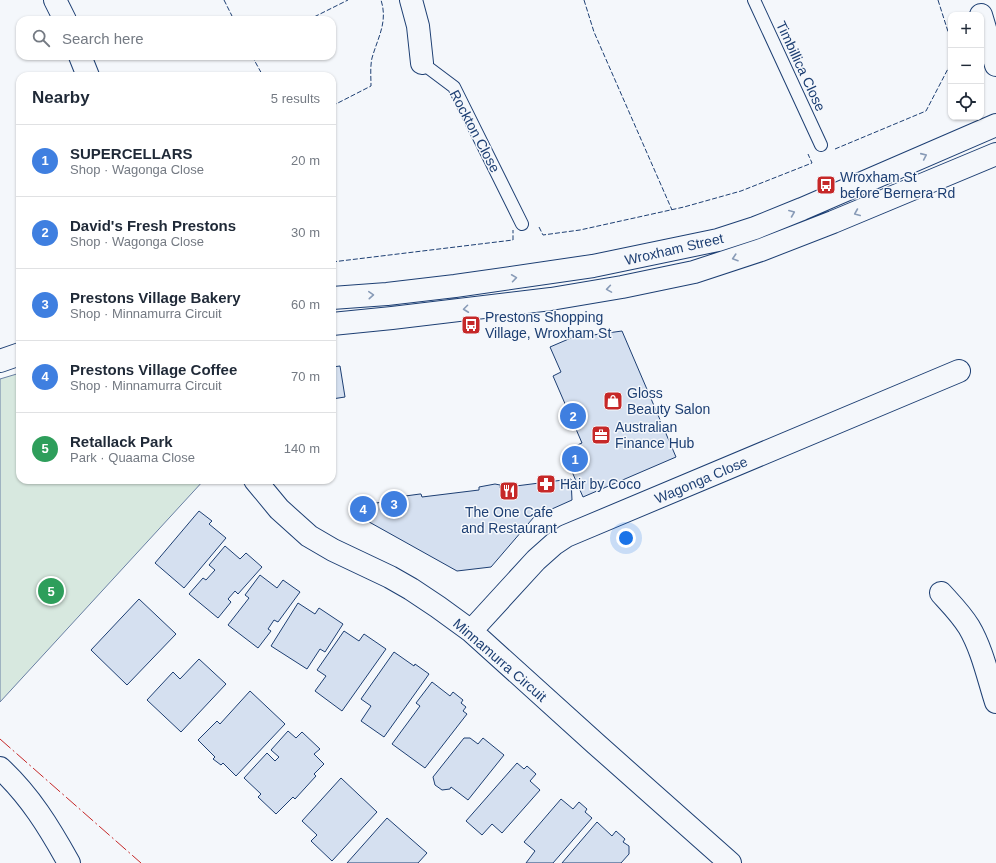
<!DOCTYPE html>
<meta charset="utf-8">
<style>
body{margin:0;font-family:Arial,sans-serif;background:#f6f6f7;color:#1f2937}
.controls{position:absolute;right:12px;top:12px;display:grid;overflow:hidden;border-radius:8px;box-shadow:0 1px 3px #0004}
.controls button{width:36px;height:36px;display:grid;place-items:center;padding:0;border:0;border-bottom:1px solid #e0e1e3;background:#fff;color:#1f2937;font:20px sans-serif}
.you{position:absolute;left:626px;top:538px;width:14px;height:14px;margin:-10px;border:3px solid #fff;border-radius:50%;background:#1a73e8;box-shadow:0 0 0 6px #1a73e833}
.badge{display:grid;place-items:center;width:26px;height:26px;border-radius:50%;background:#1a73e8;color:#fff;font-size:13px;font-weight:700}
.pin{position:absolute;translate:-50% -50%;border:2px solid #fff;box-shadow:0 1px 4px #0006}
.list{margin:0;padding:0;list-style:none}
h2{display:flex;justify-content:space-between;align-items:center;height:52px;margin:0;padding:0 16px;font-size:17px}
h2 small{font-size:13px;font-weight:400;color:#747a83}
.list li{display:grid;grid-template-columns:26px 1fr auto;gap:12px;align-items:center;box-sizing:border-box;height:72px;padding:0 16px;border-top:1px solid #e0e1e3}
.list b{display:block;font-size:15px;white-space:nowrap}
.list p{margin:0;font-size:13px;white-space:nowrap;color:#747a83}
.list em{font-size:13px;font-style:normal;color:#747a83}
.icon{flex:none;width:22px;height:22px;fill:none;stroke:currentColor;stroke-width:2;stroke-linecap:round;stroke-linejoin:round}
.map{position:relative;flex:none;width:996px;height:863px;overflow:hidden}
.search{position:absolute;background:#fff;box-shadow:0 1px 3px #0004;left:16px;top:16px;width:320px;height:44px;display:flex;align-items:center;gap:10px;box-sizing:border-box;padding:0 14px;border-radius:12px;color:#747a83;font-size:15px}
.panel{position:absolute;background:#fff;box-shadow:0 1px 3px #0004;left:16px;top:72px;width:320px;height:412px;border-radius:12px}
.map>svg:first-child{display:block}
</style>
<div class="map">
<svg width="996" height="863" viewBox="0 0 996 863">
<rect width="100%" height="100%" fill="#f4f7fb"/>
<path fill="#d7e8df" stroke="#687fa3" d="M20,373V480H204L0,702V379Z"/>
<path fill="#d5e0f0" stroke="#1d3f73" d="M622,331L676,457L583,497L563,451L582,443L553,376L561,372L550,347L571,338Z
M340,366L345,397L332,399V367Z
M571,479L572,500L534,517L491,567L457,571L362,518H356L353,506L399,500L398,497L420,494H421L422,497L479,490V487L495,484L500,485V488Z
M199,511L212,521L209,524L226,538L184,588L155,563Z
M225,546L240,559L246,553L262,567L238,594L235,591L228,599L231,602L218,618L189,594L203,578L206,580L215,570L209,565Z
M260,575L277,588L283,580L300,592L278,622L274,620L268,629L271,631L258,648L228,625L249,598L245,595Z
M139,599L176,634L127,685L91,650Z
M298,603L315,614L319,608L343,624L325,652L320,649L307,669L271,646Z
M344,631L359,641L364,634L386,649L342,711L315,691L326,676L317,670Z
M394,652L414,666L415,664L429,674L384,737L361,721L371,706L361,699Z
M199,659L226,684L181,732L147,700L173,672L180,679Z
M432,682L450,696L453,692L463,700L461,703L466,707L463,711L467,714L425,768L392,744L420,706L416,703Z
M250,691L285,724L236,776L223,763L221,765L213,759L215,757L198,740L217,721L220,724Z
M288,731L296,738L302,732L320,749L314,754L324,764L314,774L316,776L295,799L293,797L276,814L258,797L261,794L244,778L267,753L275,761L279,757L271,750Z
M464,738H470L478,744L483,738L504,755L468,800L451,787L450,789L442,790L435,785L433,777Z
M517,763L524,769L527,766L536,774L530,781L540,790L502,833L492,824L482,835L466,821Z
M341,778L377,812L332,861L311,841L317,835L302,821Z
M561,799L573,809L579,802L587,809L585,812L592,818L553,863H526L535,851L524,842Z
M387,818L427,853L418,863H347Z
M597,822L612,836L616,831L625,839L623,842L629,846V854L621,863H562Z"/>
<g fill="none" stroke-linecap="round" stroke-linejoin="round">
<g stroke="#1d3f73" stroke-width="14">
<path id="lane" d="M754,0L821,145
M422,63L454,87L522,224"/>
</g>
<g stroke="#1d3f73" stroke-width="24">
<path id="street" d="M411,0L418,26L422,63
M255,480L279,509L309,536L333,550L390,577L411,589L438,607L471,631L596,744L730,863
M941,593C951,604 961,614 969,627C982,649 988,677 996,702
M471,631L536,560L554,544L566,536L959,371
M0,768C30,796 49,827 69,863"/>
</g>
<g stroke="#1d3f73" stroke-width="24">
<path id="secondary" d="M55,0L65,20
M981,15L996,65
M80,56L88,76
M332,298L387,294L455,286L593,266L718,240L755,228L802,209L996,125
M332,324L392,318L551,299L622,287L694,272L761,250L833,222L996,154
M0,361L20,354"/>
</g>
<use href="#lane" stroke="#f4f7fb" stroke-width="12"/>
<use href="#street" stroke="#f4f7fb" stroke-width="22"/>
<use href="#secondary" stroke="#f4f7fb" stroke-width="22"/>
<path stroke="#1d3f73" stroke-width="1" stroke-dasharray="5 2" stroke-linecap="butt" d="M224,0L234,20
M584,0L594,32L672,210
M938,0L951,41
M308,20L348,0
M252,56L263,76
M332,106L371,86C371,77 370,67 372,58C378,37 388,22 381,0
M835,149L926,111L951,63
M539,227L543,235L580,230L684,207L741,191L812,163L808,154
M332,262L513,240V230"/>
<path stroke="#c62828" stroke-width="1" stroke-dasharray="14 3 2 3" stroke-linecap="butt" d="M0,739L141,863"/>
</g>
<defs><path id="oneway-chevron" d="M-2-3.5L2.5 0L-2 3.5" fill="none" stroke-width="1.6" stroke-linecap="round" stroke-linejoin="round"/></defs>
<g stroke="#889bb7">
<use href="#oneway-chevron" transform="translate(924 156) rotate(-24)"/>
<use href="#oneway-chevron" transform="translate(792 213) rotate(-22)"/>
<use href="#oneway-chevron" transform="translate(857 213) rotate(157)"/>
<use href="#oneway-chevron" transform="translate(735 258) rotate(162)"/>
<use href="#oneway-chevron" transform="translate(514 278) rotate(-8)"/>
<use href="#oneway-chevron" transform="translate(609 289) rotate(171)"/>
<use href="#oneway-chevron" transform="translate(371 295) rotate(-4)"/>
<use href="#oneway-chevron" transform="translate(466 309) rotate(173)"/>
</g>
<defs>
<g id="bus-square" transform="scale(1)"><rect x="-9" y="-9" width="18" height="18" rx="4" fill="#c62828" stroke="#f4f7fb"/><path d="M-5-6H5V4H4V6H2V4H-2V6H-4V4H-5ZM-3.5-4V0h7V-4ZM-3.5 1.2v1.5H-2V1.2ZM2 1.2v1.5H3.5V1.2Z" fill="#fff"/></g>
<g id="shop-square" transform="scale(1)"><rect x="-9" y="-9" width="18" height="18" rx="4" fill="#c62828" stroke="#f4f7fb"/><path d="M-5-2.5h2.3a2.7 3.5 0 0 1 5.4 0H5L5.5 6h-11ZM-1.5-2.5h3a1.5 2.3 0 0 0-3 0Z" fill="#fff"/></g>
<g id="office-square" transform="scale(1)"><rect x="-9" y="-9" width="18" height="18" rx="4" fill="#c62828" stroke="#f4f7fb"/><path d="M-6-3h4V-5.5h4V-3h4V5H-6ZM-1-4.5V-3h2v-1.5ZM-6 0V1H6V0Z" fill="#fff"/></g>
<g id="pharmacy-square" transform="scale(1)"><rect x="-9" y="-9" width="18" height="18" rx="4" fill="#c62828" stroke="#f4f7fb"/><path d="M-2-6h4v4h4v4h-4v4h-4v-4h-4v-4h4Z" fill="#fff"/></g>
<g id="restaurant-square" transform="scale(1)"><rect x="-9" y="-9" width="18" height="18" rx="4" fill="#c62828" stroke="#f4f7fb"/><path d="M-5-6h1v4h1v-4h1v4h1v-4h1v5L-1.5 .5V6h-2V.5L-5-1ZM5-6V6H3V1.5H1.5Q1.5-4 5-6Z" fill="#fff"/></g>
</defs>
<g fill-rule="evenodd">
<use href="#bus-square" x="826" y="185"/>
<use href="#bus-square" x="471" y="325"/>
<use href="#shop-square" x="613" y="401"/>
<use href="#office-square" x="601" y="435"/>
<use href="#pharmacy-square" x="546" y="484"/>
<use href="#restaurant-square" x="509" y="491"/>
</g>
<g text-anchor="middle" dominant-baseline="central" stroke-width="3" stroke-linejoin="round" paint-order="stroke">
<g font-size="14" fill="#1d3f73" stroke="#f4f7fb">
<text transform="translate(801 66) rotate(65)">Timbillica Close</text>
<text transform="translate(475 131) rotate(62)">Rockton Close</text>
<text transform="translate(674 249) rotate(-13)">Wroxham Street</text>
<text transform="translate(701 480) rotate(-23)">Wagonga Close</text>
<text transform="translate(500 660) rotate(41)">Minnamurra Circuit</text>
</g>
<g font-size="14" fill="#1d3f73" stroke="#f4f7fb" text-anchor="start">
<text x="840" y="177">Wroxham St<tspan x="840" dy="16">before Bernera Rd</tspan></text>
<text x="485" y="317">Prestons Shopping<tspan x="485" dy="16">Village, Wroxham St</tspan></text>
<text x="627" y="393">Gloss<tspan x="627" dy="16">Beauty Salon</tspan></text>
<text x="615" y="427">Australian<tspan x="615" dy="16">Finance Hub</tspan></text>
<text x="560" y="484">Hair by Coco</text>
<text x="509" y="512" text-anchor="middle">The One Cafe<tspan x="509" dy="16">and Restaurant</tspan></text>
</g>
</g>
</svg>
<div class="controls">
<button>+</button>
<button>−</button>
<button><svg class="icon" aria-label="locate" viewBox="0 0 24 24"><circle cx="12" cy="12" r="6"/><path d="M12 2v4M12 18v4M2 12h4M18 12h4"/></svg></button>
</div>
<div class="you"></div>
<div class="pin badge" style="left:575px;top:459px;background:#3f7fe0">1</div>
<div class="pin badge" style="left:573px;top:416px;background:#3f7fe0">2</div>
<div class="pin badge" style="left:394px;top:504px;background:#3f7fe0">3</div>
<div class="pin badge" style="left:363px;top:509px;background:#3f7fe0">4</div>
<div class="pin badge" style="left:51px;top:591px;background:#2e9e5b">5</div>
<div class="search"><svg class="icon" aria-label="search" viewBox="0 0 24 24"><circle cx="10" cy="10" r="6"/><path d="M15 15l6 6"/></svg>Search here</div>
<section class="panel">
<h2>Nearby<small>5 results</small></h2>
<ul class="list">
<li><span class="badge" style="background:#3f7fe0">1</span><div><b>SUPERCELLARS</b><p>Shop · Wagonga Close</p></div><em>20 m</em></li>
<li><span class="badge" style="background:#3f7fe0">2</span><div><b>David's Fresh Prestons</b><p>Shop · Wagonga Close</p></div><em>30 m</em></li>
<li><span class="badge" style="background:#3f7fe0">3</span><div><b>Prestons Village Bakery</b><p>Shop · Minnamurra Circuit</p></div><em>60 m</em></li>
<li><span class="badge" style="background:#3f7fe0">4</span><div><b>Prestons Village Coffee</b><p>Shop · Minnamurra Circuit</p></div><em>70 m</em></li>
<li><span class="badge" style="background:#2e9e5b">5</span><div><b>Retallack Park</b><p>Park · Quaama Close</p></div><em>140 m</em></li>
</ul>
</section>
</div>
